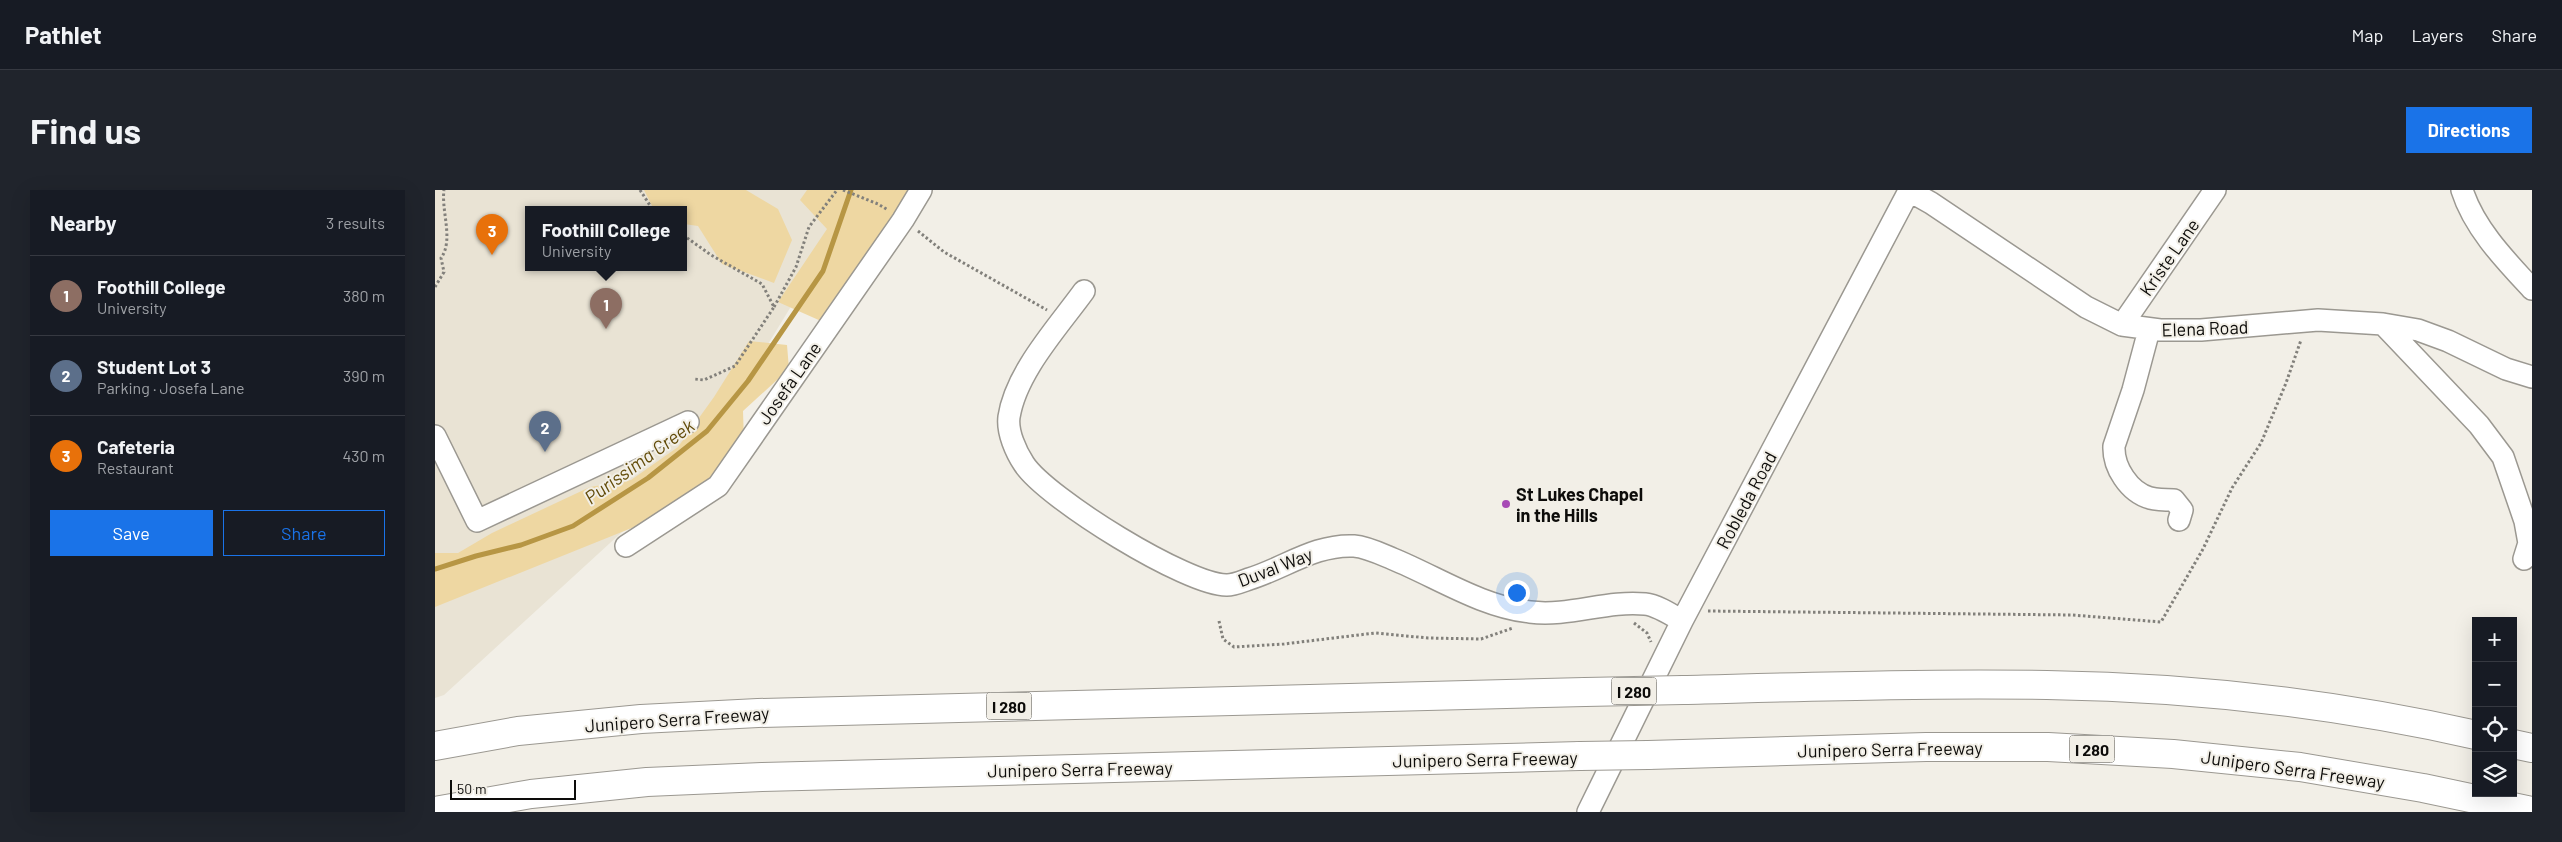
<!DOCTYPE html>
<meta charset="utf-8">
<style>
body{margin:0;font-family:Barlow,sans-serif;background:#20242c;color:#f1f3f6}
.controls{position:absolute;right:15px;bottom:15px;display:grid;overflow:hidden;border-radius:0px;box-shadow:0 5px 20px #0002}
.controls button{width:45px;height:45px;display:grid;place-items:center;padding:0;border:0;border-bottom:1px solid #363941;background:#171b24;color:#f1f3f6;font:25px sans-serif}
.scale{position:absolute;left:15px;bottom:12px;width:126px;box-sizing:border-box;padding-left:5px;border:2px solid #0d0c0a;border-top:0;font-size:14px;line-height:18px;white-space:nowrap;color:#0d0c0a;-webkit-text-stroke:4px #f2efe7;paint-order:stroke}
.you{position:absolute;left:1081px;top:402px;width:18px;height:18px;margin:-12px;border:4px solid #fff;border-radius:50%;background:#1a73e8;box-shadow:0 0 0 8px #1a73e833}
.badge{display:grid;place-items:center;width:32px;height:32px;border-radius:50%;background:#1a73e8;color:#fff;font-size:16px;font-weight:700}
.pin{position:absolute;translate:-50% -41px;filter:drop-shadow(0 1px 2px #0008)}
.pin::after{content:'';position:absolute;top:26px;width:18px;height:15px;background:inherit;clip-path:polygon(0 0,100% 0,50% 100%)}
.popup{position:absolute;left:90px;top:16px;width:162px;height:65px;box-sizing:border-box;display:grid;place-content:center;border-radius:0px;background:#171b24;filter:drop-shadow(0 1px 4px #0005);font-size:16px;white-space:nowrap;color:#9ea1a6}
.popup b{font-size:19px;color:#f1f3f6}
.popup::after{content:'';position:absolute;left:50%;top:100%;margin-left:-10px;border:10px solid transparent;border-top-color:#171b24}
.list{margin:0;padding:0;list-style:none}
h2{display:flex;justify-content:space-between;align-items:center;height:65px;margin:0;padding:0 20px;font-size:21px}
h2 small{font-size:16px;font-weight:400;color:#9ea1a6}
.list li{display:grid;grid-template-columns:32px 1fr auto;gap:15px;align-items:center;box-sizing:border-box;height:80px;padding:0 20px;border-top:1px solid #363941}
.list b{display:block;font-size:19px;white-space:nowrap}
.list p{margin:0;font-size:16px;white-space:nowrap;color:#9ea1a6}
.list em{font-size:16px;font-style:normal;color:#9ea1a6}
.actions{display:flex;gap:10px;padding:15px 20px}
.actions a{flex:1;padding:11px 0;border:1px solid #1a73e8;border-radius:0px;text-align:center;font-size:18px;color:#1a73e8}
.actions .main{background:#1a73e8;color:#fff}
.icon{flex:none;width:28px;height:28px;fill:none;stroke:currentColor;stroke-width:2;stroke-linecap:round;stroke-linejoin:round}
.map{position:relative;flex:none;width:2097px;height:622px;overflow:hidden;border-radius:0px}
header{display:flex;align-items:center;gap:30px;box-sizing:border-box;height:70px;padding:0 25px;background:#171b24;border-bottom:1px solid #363941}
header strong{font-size:24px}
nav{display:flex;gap:28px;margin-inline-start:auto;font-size:18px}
.intro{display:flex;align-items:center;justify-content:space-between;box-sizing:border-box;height:120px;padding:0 30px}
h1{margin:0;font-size:35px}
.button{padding:12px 22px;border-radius:0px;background:#1a73e8;color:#fff;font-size:18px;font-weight:700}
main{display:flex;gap:30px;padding:0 30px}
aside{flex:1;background:#171b24;border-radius:0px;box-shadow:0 5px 20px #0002}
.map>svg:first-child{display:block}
</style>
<header>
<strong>Pathlet</strong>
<nav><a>Map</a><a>Layers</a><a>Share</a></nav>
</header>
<div class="intro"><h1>Find us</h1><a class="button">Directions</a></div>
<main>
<aside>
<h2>Nearby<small>3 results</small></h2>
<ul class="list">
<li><span class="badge" style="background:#8d6e63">1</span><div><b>Foothill College</b><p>University</p></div><em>380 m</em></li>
<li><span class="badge" style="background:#5c6f8a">2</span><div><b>Student Lot 3</b><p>Parking · Josefa Lane</p></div><em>390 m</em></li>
<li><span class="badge" style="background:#e8710a">3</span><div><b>Cafeteria</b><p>Restaurant</p></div><em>430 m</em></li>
</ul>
<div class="actions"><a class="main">Save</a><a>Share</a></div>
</aside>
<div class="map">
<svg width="2097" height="622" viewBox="0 0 2097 622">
<rect width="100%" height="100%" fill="#f2efe7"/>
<path fill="#e9e3d4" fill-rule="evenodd" d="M0,0H427L258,277L9,505L0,508ZM94,20H248V78H94Z"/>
<path fill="#eed7a2" d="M209,0H311L343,19L357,50L339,93L287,74L263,36L249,34L248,20H219Z
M372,0H474L423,87L386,131L343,112L392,39L365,10Z
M314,151L352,155L354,179L308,221L309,252L278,290L234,323L0,417V363H23L57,343L155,297L196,290L243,257L279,207Z"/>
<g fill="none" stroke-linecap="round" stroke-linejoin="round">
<path stroke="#b79644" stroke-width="5" d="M0,379L41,366L86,355L138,336L213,288L272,241L313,191L388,81L416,0"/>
<g stroke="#9b9891" stroke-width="24">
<path id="minor" d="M1473,0L1496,13L1651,117L1687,135L1725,140H1766L1883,130L1948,134L1983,140L2013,151L2071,179L2097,187
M2027,0C2039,38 2070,70 2097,99
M649,101C623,137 581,182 574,227C572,242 581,262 589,274C611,308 753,396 792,395C799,395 808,391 814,389C850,378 880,354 919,356C932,357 946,364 958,369C1002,387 1047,417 1095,422C1134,427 1172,410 1210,414C1222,415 1237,425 1247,431
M1948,134L2044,235L2068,267L2090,331L2094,353L2089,369
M1687,135L1780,0
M1714,140L1698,200L1679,256C1678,277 1694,302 1715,308C1723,310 1731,310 1739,310L1747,320L1744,330
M0,246L42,331L253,232
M191,356L283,296L468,30L486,0
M1153,622L1247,431L1474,1"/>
</g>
<g stroke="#9b9891" stroke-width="30">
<path id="highway" d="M1248,500C1369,497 1491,493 1612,495C1754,497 1903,514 2041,545
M2078,554L2097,558
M0,556L83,541L206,529L323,523L1150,502
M1213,565L1491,557H1613L1738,564L1865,577L1988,598L2097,621
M0,621L96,604L212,592L327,587L1145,566"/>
</g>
<path stroke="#82807b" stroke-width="3" stroke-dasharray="2.5 2.5" stroke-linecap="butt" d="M205,0L218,20
M408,0L443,14L453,20
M483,41L509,62L612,120
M248,45L276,65L327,94L339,117L300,176L269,190L259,189
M0,97L9,82L6,68C19,50 6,21 9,0
M339,117L361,77L374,37L402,0
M1273,421L1637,425L1726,432L1768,359L1797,298L1826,253L1851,193L1866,150
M784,431L788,449L799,457L849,454L940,443L993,448L1046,449L1078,438
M1199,433L1212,443L1216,452"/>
<use href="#minor" stroke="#fff" stroke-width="21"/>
<use href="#highway" stroke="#fff" stroke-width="28"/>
<g stroke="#9b9891" stroke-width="30" stroke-linecap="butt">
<path id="highway-bridge" d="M1150,502L1248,500
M1145,566L1213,565"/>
</g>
<use href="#highway-bridge" stroke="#fff" stroke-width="28"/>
</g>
<circle fill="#a74ab5" stroke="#f2efe7" stroke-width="2" cx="1071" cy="314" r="5"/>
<g text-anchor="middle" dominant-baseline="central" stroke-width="4" stroke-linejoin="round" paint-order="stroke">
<g fill="#f2efe7" stroke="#52504c" stroke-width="1">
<rect x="1176.5" y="487.5" width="45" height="27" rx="4"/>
<rect x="551.5" y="502.5" width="45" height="27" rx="4"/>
<rect x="1634.5" y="545.5" width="45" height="27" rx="4"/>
</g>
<g font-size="16" font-weight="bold" fill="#0d0c0a">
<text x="1199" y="501">I 280</text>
<text x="574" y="516">I 280</text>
<text x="1657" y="559">I 280</text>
</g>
<g font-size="18" fill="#0d0c0a" stroke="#f2efe7">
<text transform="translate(1734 67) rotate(-55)">Kriste Lane</text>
<text transform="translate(1770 138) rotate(-2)">Elena Road</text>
<text transform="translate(354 193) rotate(-55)">Josefa Lane</text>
<text transform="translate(1311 310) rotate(-62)">Robleda Road</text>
<text transform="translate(840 377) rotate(-21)">Duval Way</text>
<text transform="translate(242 529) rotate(-4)">Junipero Serra Freeway</text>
<text transform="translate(1455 559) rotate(-1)">Junipero Serra Freeway</text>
<text transform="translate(1050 569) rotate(-1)">Junipero Serra Freeway</text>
<text transform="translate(645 579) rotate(-1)">Junipero Serra Freeway</text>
<text transform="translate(1858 579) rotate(8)">Junipero Serra Freeway</text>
</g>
<g font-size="18" font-weight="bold" fill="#0d0c0a" stroke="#f2efe7" text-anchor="start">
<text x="1081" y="304">St Lukes Chapel<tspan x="1081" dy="21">in the Hills</tspan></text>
</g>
<g font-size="19" font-style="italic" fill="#624b09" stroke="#f2efe7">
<text transform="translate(204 271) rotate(-36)">Purissima Creek</text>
</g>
</g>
</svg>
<div class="controls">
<button>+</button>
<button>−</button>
<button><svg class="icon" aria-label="locate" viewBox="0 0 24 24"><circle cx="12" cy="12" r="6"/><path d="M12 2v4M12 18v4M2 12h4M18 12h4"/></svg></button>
<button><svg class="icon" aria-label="layers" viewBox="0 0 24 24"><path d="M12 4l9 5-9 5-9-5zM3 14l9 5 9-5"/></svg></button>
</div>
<div class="scale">50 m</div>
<div class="you"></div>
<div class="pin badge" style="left:171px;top:139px;background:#8d6e63">1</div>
<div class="popup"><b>Foothill College</b>University</div>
<div class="pin badge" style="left:110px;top:262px;background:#5c6f8a">2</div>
<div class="pin badge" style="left:57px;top:65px;background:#e8710a">3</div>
</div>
</main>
